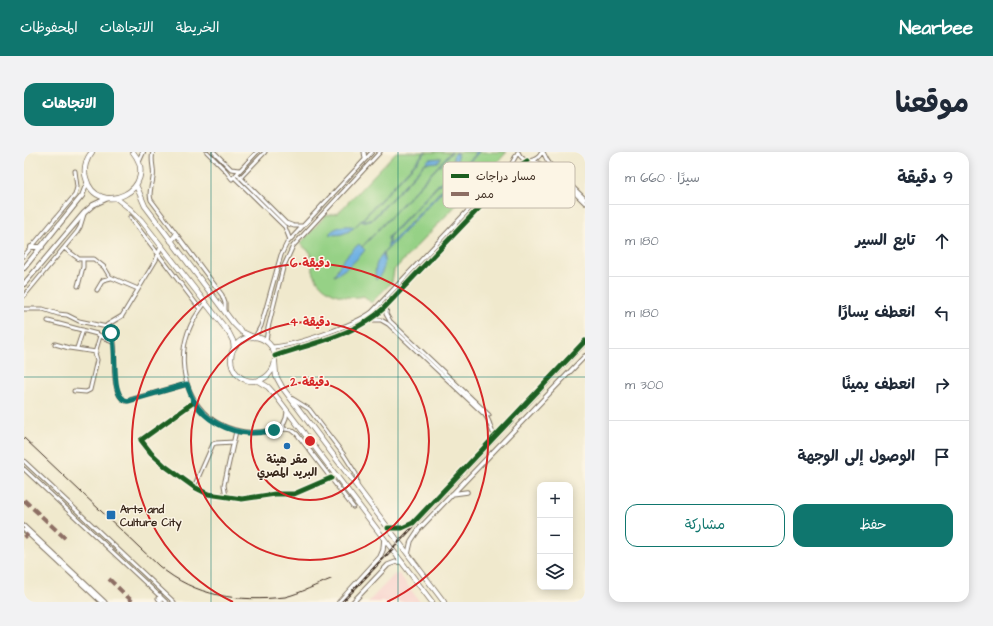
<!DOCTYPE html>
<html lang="ar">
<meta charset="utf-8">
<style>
body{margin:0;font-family:"Architects Daughter","Playpen Sans Arabic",sans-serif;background:#f2f2f3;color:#1f2937;direction:rtl}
.controls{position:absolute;right:12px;bottom:12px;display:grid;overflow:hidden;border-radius:8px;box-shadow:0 2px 10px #0003}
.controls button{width:36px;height:36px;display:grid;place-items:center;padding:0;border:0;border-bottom:1px solid #e0e1e3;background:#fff;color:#1f2937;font:20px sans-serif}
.stop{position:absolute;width:12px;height:12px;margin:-9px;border:3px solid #0f766e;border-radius:50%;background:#fff}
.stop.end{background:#0f766e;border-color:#fff;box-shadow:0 1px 4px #0008}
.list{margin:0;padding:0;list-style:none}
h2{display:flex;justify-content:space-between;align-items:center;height:52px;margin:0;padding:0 16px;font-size:17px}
h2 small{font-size:13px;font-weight:400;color:#747a83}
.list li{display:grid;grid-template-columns:26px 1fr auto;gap:12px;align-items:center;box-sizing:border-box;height:72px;padding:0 16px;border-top:1px solid #e0e1e3}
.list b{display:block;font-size:15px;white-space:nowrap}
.list em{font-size:13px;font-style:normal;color:#747a83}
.actions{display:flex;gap:8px;padding:12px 16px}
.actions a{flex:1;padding:9px 0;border:1px solid #0f766e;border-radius:12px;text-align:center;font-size:14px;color:#0f766e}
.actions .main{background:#0f766e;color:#fff}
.icon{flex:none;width:22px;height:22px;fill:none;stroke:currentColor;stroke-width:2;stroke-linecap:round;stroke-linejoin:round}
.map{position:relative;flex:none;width:561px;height:450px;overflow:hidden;direction:ltr;border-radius:12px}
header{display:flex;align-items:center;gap:24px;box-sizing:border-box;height:56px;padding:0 20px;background:#0f766e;color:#fff}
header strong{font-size:19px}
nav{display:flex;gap:22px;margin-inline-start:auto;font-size:14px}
.intro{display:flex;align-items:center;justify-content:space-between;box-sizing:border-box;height:96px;padding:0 24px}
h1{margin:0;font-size:28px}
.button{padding:10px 18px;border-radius:12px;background:#0f766e;color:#fff;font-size:14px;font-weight:700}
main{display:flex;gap:24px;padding:0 24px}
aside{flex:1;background:#fff;border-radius:12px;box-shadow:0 2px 10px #0003}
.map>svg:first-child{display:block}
</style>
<header>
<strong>Nearbee</strong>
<nav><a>الخريطة</a><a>الاتجاهات</a><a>المحفوظات</a></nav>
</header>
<div class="intro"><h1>موقعنا</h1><a class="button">الاتجاهات</a></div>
<main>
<aside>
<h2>9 دقيقة<small>سيرًا · 660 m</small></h2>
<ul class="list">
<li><svg class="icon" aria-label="ahead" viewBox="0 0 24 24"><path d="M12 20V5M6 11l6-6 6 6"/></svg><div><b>تابع السير</b></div><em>180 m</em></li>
<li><svg class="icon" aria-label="left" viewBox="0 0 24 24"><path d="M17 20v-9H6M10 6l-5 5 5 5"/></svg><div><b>انعطف يسارًا</b></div><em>180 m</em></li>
<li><svg class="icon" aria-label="right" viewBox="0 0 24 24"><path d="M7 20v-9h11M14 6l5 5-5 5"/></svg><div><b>انعطف يمينًا</b></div><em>300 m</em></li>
<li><svg class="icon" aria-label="arrive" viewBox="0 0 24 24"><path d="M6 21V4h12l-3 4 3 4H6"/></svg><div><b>الوصول إلى الوجهة</b></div></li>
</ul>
<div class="actions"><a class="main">حفظ</a><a>مشاركة</a></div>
</aside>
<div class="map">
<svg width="561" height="450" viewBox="0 0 561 450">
<rect width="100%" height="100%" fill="#fcf5e5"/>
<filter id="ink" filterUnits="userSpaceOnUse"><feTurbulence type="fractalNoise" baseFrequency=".025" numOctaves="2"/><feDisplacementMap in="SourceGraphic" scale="8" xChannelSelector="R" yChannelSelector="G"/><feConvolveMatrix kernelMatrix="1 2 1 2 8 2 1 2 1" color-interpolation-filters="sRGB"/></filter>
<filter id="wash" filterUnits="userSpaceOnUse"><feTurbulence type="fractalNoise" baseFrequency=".012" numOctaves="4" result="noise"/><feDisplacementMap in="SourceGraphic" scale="16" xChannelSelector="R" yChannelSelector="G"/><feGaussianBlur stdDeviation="0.9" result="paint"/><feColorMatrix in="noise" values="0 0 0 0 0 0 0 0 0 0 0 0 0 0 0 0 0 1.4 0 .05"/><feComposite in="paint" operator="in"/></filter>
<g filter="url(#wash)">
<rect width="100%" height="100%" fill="#f0e9cd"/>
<path fill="#f7d0cb" d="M371,422H375L396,450H344Z"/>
<path fill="#96d186" stroke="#687e52" d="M372,0H483L370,118L368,130L347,151L340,144C320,149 295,140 289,119C287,114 287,107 287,101L276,92L301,64L314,61Z"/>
<path fill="#6eb1e3" stroke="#546e80" d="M401,0H402L338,68H347L405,7L418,6L414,10L402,11L347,69H337C327,79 319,85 305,82C311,75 321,72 331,75Z
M427,0H428L338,95L341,98C332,109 323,117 310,124C316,111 324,101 335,92L338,95Z
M433,0L434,13L365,85V93L451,3V0H455L359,102C362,112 360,120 352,128C349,113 355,105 364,95V85L430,16L429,4Z"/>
</g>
<g filter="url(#ink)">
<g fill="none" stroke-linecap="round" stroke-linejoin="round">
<g stroke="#7a6d5b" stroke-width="5">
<path id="minor" d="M129,0C126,9 131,17 129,26C128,35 124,39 127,48L198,143L201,151V160
M183,0L201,18L208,27L233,0
M190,0L207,17L216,18
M340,0L341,7
M494,0C499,12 512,11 518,0
M519,0L523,8L527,14L561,47
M509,9L519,13L526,17L561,51
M213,22L262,71L270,74H279
M210,25L261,75L266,88
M216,26L241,0
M106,65L176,157
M137,94L132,108L98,164L83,173C84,179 89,183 90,190C92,204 86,243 102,249L163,232
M40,96L55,107H70L80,115L86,125L114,137
M0,104L51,43L53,35L51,19
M54,134L59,115V107
M73,138L79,128L87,126
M0,144L53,80L56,75L60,62
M181,151C174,160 168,169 164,180C150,220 168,267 211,278C227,283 243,279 260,277
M363,154L362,162L366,169L465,263
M0,157H19L34,162L43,163L55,169L83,175
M347,168H357L364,172L461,263C467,270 466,278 471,284
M24,169L73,182L90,191
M231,185L237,174L257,103L263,91L348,0
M242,189L244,176L259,116L269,94L356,0
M31,192L45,196L72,200
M248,195C270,194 331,173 348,160L487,13L494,0
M53,196L59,178
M251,204C288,191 331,184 360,156L494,15L503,9
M50,239L62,240L66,238L73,208L71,201L76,184
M269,247L285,257L320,303L332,322L333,333
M170,250L117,288L127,301L141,314L170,335L184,342L218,347L251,342H270L307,326
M263,260L262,266L259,273L260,277L268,278L273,282L329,355
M0,309L150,450
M0,317L142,450
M170,335L189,292L192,291L210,290
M202,345L200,333L212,279
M0,374L81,450
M0,378L77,450
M136,443L134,446L137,450"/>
</g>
<g stroke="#7a6d5b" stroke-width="5.5">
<path id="tertiary" d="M428,342L443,340
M364,376H378L389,371L561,189
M384,402L387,389L395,377L561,204
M315,450L356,405L359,398L360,387
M329,450L364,413L372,410H378"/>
</g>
<g stroke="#7a6d5b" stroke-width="6">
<path id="secondary" d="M115,9L119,0
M7,95H18
M0,116L53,50L58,44L63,31
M0,132L60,61L69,53L84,46"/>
</g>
<g stroke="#7a6d5b" stroke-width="6">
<path id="primary" d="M68,0C62,7 59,17 62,26C73,68 138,37 109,0
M112,33L121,54L210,172L218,180L229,185
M92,46L106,57L117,68L205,181L209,189L210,196
M147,89L152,83
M207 207a22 22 0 1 1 44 0a22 22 0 1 1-44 0Z
M251,211L252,224L258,235L420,450
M234,229L244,235L252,244L408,450"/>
</g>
<use href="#minor" stroke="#fff" stroke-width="3"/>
<use href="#tertiary" stroke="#fff" stroke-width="3.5"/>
<use href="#secondary" stroke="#fff" stroke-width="4"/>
<use href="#primary" stroke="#fff" stroke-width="4.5"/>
<path stroke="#3b2a1e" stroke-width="1" d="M0,286L135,414C172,445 214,450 261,445C277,441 292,433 307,427"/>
<g stroke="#3b2a1e" stroke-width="2.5">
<path id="rail" d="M318,450L561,193"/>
</g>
<use href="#rail" stroke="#fcf5e5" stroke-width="1" stroke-dasharray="3" stroke-linecap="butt"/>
<path stroke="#8d6e63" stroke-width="4" stroke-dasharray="8 4" stroke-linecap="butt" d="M0,348L42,387
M0,386L4,382
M85,427L109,450"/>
<g stroke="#fcf5e5" stroke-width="8">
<path id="cycleway" d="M251,204C288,191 331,184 360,156L494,15L503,9
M170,250L117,288L127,301L141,314L170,335L184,342L218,347L251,342H270L307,326
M364,376H378L389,371L561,189"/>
</g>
<use href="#cycleway" stroke="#1b5e20" stroke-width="5"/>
</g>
</g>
<g fill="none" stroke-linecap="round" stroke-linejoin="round" filter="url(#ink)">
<path stroke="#0f766e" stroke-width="5" d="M87,181C95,196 84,247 104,249L163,232C165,238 167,244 170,249C180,268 205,280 225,281C234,281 242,280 250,278"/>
</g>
<path fill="none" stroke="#0f766e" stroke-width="1" stroke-opacity="0.55" d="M187,0V450M374,0V450M0,225H561"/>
<g fill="none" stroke="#d62828" stroke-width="2">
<circle cx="286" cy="289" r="59"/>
<circle cx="286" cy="289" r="119"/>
<path d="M209 450A178 178 0 1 1 363 450"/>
</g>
<g fill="#1f6fb2" stroke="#fcf5e5" stroke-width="1.5">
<circle cx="263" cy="294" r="4"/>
<rect x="82" y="358" width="10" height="10" rx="2"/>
</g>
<g text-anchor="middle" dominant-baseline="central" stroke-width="3" stroke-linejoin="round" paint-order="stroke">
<g font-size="11" font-weight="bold" fill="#3b2a1e" stroke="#fcf5e5">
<text x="263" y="307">مقر هيئة<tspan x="263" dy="13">البريد المصري</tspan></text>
<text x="96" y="357" text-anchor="start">Arts and<tspan x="96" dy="13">Culture City</tspan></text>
</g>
</g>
<rect x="419" y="10" width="132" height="46" rx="6" fill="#fcf5e5" stroke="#c2b8a9" stroke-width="1"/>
<rect x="427" y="22" width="18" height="4" fill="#1b5e20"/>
<rect x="427" y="40" width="18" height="4" fill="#8d6e63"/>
<g font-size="11" fill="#3b2a1e">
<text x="452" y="28">مسار دراجات</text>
<text x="452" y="46">ممر</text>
</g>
<circle cx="286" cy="289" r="6" fill="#d62828" stroke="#fcf5e5" stroke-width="2"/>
<g font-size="12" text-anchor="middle" font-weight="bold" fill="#d62828" stroke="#fcf5e5" stroke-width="3" stroke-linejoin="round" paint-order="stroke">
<text x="286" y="115">6 دقيقة</text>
<text x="286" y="174">4 دقيقة</text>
<text x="286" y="234">2 دقيقة</text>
</g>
</svg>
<div class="controls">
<button>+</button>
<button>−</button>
<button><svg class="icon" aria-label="layers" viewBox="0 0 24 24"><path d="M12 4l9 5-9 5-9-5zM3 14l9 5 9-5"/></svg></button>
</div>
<div class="stop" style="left:87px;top:181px"></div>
<div class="stop end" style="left:250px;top:278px"></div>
</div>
</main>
